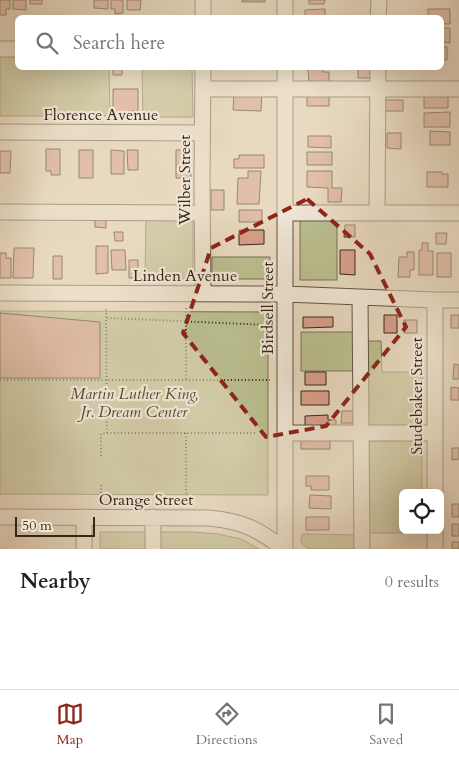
<!DOCTYPE html>
<style>
body{margin:0;font-family:Cardo,serif;background:#f6f6f6;color:#202124}
.controls{position:absolute;right:15px;bottom:15px;display:grid;overflow:hidden;border-radius:8px;box-shadow:0 5px 20px #0002}
.controls button{width:45px;height:45px;display:grid;place-items:center;padding:0;border:0;border-bottom:1px solid #e0e0e0;background:#fff;color:#202124;font:25px sans-serif}
.scale{position:absolute;left:15px;bottom:12px;width:80px;box-sizing:border-box;padding-left:5px;border:2px solid #362716;border-top:0;font-size:14px;line-height:18px;white-space:nowrap;color:#362716;-webkit-text-stroke:4px #f0e6d6;paint-order:stroke}
.list{margin:0;padding:0;list-style:none}
h2{display:flex;justify-content:space-between;align-items:center;height:65px;margin:0;padding:0 20px;font-size:21px}
h2 small{font-size:16px;font-weight:400;color:#757577}
.icon{flex:none;width:28px;height:28px;fill:none;stroke:currentColor;stroke-width:2;stroke-linecap:round;stroke-linejoin:round}
.map{position:relative;flex:none;width:459px;height:549px;overflow:hidden}
.search{position:absolute;background:#fff;box-shadow:0 5px 20px #0002;left:15px;right:15px;top:15px;height:55px;display:flex;align-items:center;gap:12px;box-sizing:border-box;padding:0 18px;border-radius:8px;color:#757577;font-size:19px}
.sheet{height:140px;background:#fff}
nav{display:flex;justify-content:space-around;align-items:center;box-sizing:border-box;height:70px;border-top:1px solid #e0e0e0;background:#fff;font-size:14px;color:#757577}
nav a{display:grid;justify-items:center;gap:2px}
nav .on{color:#8f2418}
.map>svg:first-child{display:block}
</style>
<div class="map">
<svg width="459" height="549" viewBox="0 0 459 549">
<rect width="100%" height="100%" fill="#e8d9c0"/>
<filter id="stains"><feTurbulence type="fractalNoise" baseFrequency=".004" numOctaves="4"/><feColorMatrix values="0 0 0 0 .2 0 0 0 0 .09 0 0 0 0 .02 0 0 0 .5 -.17"/></filter>
<radialGradient id="worn" r=".72"><stop offset=".6" stop-color="#630" stop-opacity="0"/><stop offset="1" stop-color="#630" stop-opacity=".3"/></radialGradient>
<path fill="#babe8f" stroke="#787252" d="M0,52H17L18,68H109L110,116H0Z
M142,68H192L193,117H143Z
M193,215V279H145L146,216Z
M300,215H337V280H300Z
M212,257H270V279H212Z
M0,311L268,312V495L0,494Z
M301,332H357L359,371H301Z
M363,341H381L382,372H422V493H403V530H422V533H365Z
M100,532H193L218,534L241,539L259,549H100Z
M302,534L359,535L358,549H308L301,542Z"/>
<path fill="#d9a08c" stroke="#362716" d="M0,0H10V9H6V15H0Z
M13,0H26V10L13,9Z
M30,0H42V4H30Z
M94,0H108V9L94,8Z
M111,0H123V13L115,14V9H111Z
M127,0H141L140,10H127Z
M242,0H265V2H242Z
M309,0H325L324,4H309Z
M325,9V18H305V10Z
M428,9H450V24H442V18H428Z
M442,28H450V43L442,42Z
M442,47H447V60H442Z
M113,68H122V75H113Z
M358,68H373V78H358Z
M308,69H323V72H329V83H309Z
M113,89H138V111L113,112Z
M234,92L262,93L261,111L233,110Z
M307,93H329V106H307Z
M424,93H448V108H424Z
M382,100H403V111H382Z
M450,112V127H424V113Z
M430,131L450,132V145H430Z
M387,133H401V149L387,148Z
M308,136H331V148L308,147Z
M46,149H60V175H51V171H46Z
M79,150H93V178H79Z
M111,150L124,151V174H111Z
M127,150H138V170H128Z
M176,150H190L191,178H176Z
M0,151H11L10,173H0Z
M307,152H332V165H307Z
M239,155H264V168H234V159H239Z
M248,171H261L259,204H237L238,178H248Z
M307,171H332V188H342L341,202H328V188L307,187Z
M427,172H442V174H448V187H427Z
M211,190H224V210H211Z
M239,210H262V222H239Z
M95,217L106,218V228L95,227Z
M345,225H355V237H344Z
M239,230H264V244L239,245Z
M114,232H123V241H115Z
M436,233H447L446,244H436Z
M422,243H428V251H433V275H419V250H422Z
M96,246H108V273L96,274Z
M14,248H34L33,278H13Z
M111,250H125L126,270H112Z
M340,250H355V275L340,274Z
M407,252H414V270H410V277H398L399,257H407Z
M0,253H6V258H11V278H0Z
M437,253H451V277H437Z
M53,256H62V279H53Z
M129,260H138V278H129Z
M0,313L100,322V378H0Z
M384,315H397V333H384Z
M451,315H459V328H451Z
M303,317H333V327L303,328Z
M404,320H417V333H404Z
M454,364L459,365V379H453Z
M305,372H326V385H305Z
M451,387L459,388V400H451Z
M301,391H329V405H301Z
M342,411H354V423H341Z
M328,415V420H336V428L305,429V416Z
M301,436H330V449H301Z
M452,448H459V459L452,460Z
M306,476H329V490H311V486H306Z
M310,495L331,496V509L309,508Z
M452,504H459V517H452Z
M306,517H329V530H306Z
M452,524H459V536H452Z
M452,542H459V549H452Z"/>
<g fill="none" stroke-linecap="round" stroke-linejoin="round">
<g stroke="#625440" stroke-width="17">
<path id="minor" d="M203,18V0
M285,18V0
M378,18L379,0
M0,49H18
M203,68L202,180L203,293
M285,68V549
M203,89H459
M0,132L202,133
M0,212L202,213
M377,212L378,68
M286,213H459
M0,293L285,294L435,300H459
M360,297L362,549
M285,433H435
M435,493V300
M0,517L209,518C242,521 258,529 284,549
M153,517V549
M435,530V549
M84,549V517"/>
</g>
<path stroke="#362716" stroke-width="2" stroke-dasharray="1 2.5" stroke-linecap="butt" d="M107,318L269,325
M186,379V306
M0,380H270
M107,433H256
M186,433V498
M101,456V434L107,433L106,308
M101,485V498"/>
<use href="#minor" stroke="#f0e6d6" stroke-width="15"/>
</g>
<path d="M0 0H459V549H0ZM307,199L370,254L406,327L326,426L266,437L183,333L211,248Z" fill="#e8d9c0" fill-opacity=".55" fill-rule="evenodd"/>
<path fill="none" stroke="#8f2418" stroke-width="4" stroke-dasharray="10 6" stroke-linejoin="round" d="M307,199L370,254L406,327L326,426L266,437L183,333L211,248Z"/>
<g text-anchor="middle" dominant-baseline="central" stroke-width="4.5" stroke-linejoin="round" paint-order="stroke">
<g font-size="16" fill="#362716" stroke="#f0e6d6">
<text x="101" y="115">Florence Avenue</text>
<text transform="translate(185 180) rotate(-90)">Wilber Street</text>
<text x="185" y="276">Linden Avenue</text>
<text transform="translate(268 308) rotate(-90)">Birdsell Street</text>
<text transform="translate(417 396) rotate(-90)">Studebaker Street</text>
<text x="146" y="500">Orange Street</text>
</g>
<g font-size="16" font-style="italic" fill="#574d34" stroke="#f0e6d6">
<text x="134" y="394">Martin Luther King,<tspan x="134" dy="18">Jr. Dream Center</tspan></text>
</g>
</g>
<rect width="100%" height="100%" filter="url(#stains)"/>
<rect width="100%" height="100%" fill="url(#worn)"/>
</svg>
<div class="controls">
<button><svg class="icon" aria-label="locate" viewBox="0 0 24 24"><circle cx="12" cy="12" r="6"/><path d="M12 2v4M12 18v4M2 12h4M18 12h4"/></svg></button>
</div>
<div class="scale">50 m</div>
<div class="search"><svg class="icon" aria-label="search" viewBox="0 0 24 24"><circle cx="10" cy="10" r="6"/><path d="M15 15l6 6"/></svg>Search here</div>
</div>
<section class="sheet">
<h2>Nearby<small>0 results</small></h2>
<ul class="list">
</ul>
</section>
<nav>
<a class="on"><svg class="icon" aria-label="map" viewBox="0 0 24 24"><path d="M3 6l6-2 6 2 6-2v14l-6 2-6-2-6 2zM9 4v14M15 6v14"/></svg>Map</a>
<a><svg class="icon" aria-label="directions" viewBox="0 0 24 24"><path d="M12 3l9 9-9 9-9-9zM9 14v-3h6M13 9l2 2-2 2"/></svg>Directions</a>
<a><svg class="icon" aria-label="saved" viewBox="0 0 24 24"><path d="M7 4h10v16l-5-4-5 4z"/></svg>Saved</a>
</nav>
